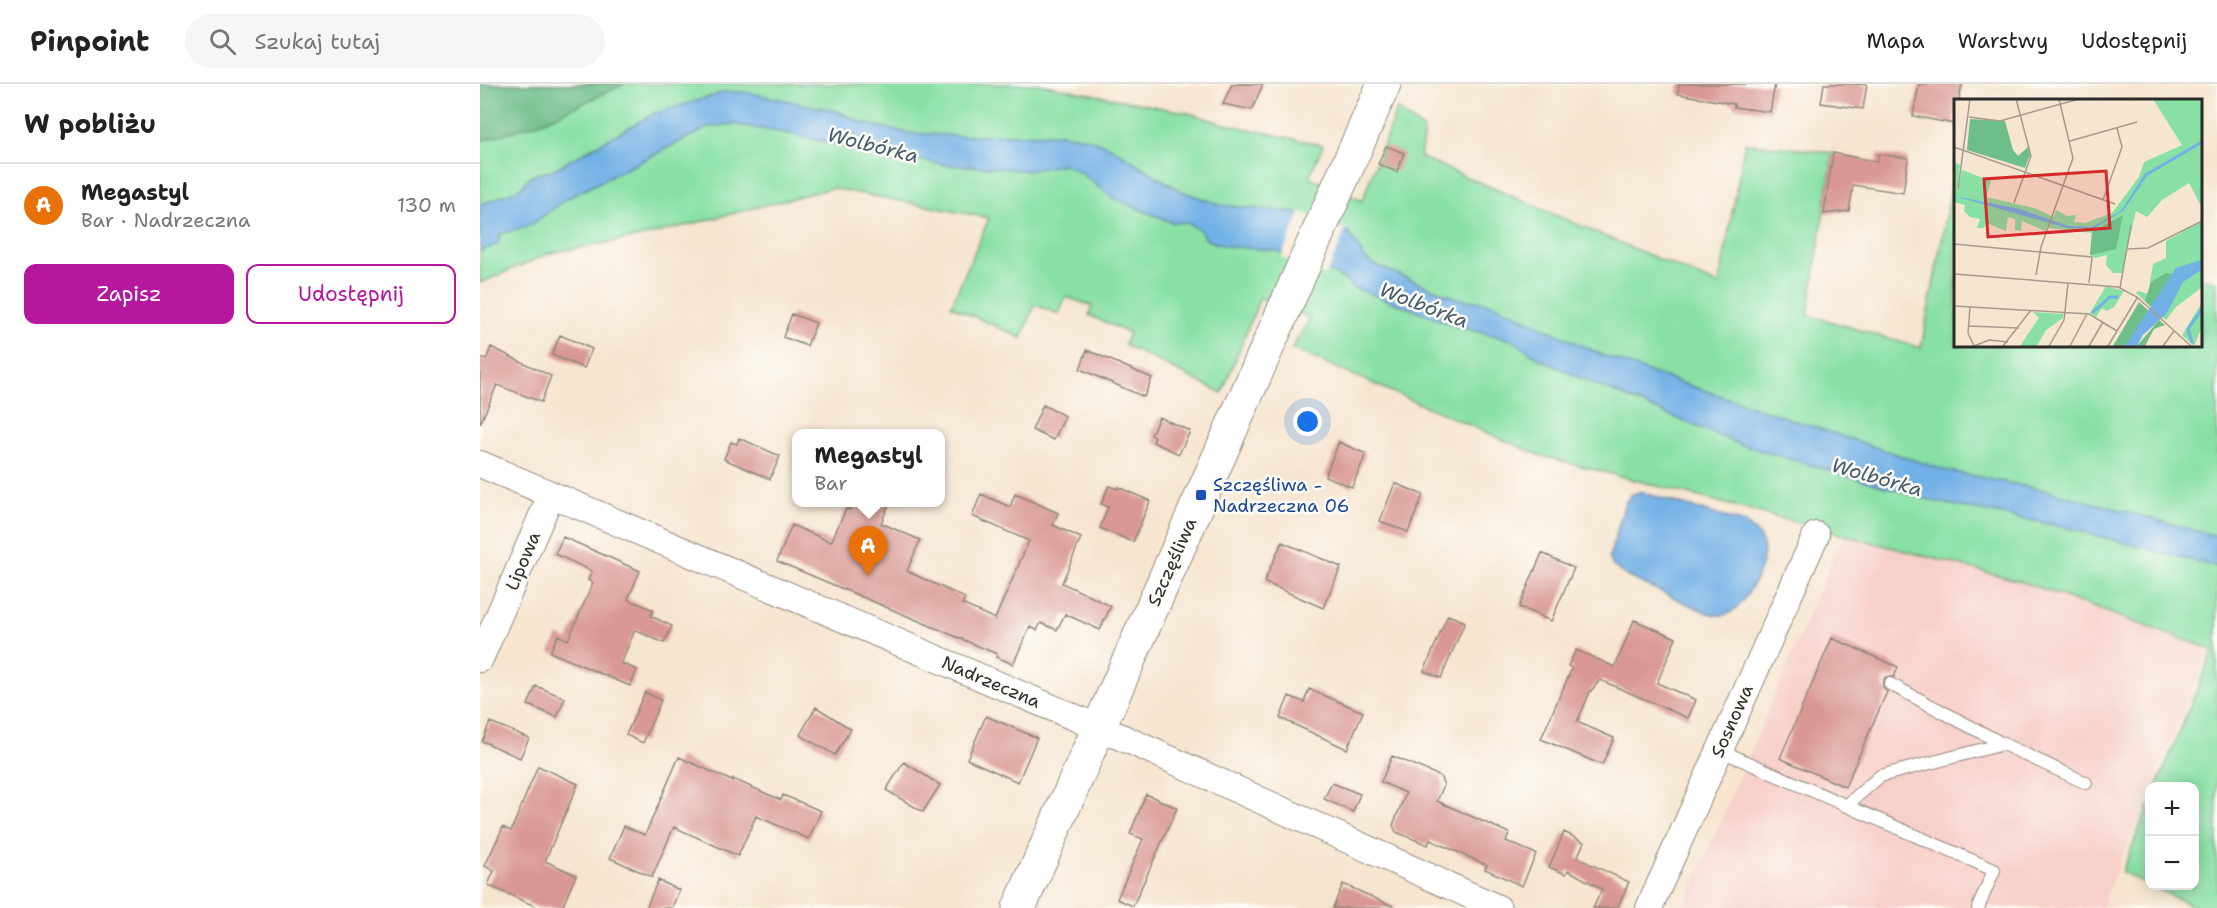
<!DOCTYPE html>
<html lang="pl">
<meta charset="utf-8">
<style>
body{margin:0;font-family:"Shantell Sans",sans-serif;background:#f6f6f6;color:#222}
.controls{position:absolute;right:18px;bottom:18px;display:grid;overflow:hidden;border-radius:12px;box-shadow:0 3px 15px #0003}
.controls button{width:54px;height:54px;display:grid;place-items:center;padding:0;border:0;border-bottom:2px solid #e0e0e0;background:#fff;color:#222;font:30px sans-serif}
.you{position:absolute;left:828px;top:338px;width:21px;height:21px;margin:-15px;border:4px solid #fff;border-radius:50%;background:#1a73e8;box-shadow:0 0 0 9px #1a73e833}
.badge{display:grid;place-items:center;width:39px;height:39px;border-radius:50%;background:#b5179e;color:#fff;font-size:20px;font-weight:700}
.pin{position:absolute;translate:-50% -50px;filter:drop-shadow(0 2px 3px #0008)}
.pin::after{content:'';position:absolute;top:32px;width:21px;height:18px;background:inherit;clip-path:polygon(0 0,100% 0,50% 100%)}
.popup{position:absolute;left:312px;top:345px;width:153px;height:78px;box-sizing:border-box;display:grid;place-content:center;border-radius:12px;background:#fff;filter:drop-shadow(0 2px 4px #0005);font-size:20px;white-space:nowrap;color:#767676}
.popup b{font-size:22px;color:#222}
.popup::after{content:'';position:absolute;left:50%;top:100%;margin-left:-12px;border:12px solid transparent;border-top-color:#fff}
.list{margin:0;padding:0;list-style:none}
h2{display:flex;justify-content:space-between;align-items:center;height:78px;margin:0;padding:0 24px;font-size:26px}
h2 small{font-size:20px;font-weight:400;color:#767676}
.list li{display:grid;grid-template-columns:39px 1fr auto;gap:18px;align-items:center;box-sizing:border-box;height:84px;padding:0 24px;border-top:2px solid #e0e0e0}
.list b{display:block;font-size:22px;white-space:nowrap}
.list p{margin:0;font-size:20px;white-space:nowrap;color:#767676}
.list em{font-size:20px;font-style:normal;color:#767676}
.actions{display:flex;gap:12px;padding:18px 24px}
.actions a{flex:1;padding:14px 0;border:2px solid #b5179e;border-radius:12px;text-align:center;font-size:21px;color:#b5179e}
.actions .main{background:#b5179e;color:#fff}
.icon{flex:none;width:33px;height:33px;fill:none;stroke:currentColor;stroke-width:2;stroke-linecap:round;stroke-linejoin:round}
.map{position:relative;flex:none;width:1737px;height:824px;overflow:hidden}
header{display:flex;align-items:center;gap:36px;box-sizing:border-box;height:84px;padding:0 30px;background:#fff;border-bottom:2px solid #e0e0e0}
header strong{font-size:28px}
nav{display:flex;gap:33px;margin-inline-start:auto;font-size:21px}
.search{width:420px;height:54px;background:#f6f6f6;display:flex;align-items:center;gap:15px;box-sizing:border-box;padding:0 21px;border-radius:33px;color:#767676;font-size:22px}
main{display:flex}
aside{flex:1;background:#fff}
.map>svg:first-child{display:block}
</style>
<header>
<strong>Pinpoint</strong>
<div class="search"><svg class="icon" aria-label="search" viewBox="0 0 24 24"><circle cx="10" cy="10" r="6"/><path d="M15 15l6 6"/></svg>Szukaj tutaj</div>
<nav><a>Mapa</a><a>Warstwy</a><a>Udostępnij</a></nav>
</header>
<main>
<aside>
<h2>W pobliżu<small></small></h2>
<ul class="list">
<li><span class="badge" style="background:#e8710a">A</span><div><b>Megastyl</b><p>Bar · Nadrzeczna</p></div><em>130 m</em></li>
</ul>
<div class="actions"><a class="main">Zapisz</a><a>Udostępnij</a></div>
</aside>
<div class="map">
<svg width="1737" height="824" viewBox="0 0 1737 824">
<rect width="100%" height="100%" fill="#fdfcf7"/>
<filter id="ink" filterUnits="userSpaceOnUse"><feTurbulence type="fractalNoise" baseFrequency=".0167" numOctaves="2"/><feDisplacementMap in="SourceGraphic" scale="12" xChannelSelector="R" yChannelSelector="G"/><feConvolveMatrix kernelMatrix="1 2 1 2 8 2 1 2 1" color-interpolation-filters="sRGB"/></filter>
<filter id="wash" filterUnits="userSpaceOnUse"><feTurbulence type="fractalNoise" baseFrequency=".008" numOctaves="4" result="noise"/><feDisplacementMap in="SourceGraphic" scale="24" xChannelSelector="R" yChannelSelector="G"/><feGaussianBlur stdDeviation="1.35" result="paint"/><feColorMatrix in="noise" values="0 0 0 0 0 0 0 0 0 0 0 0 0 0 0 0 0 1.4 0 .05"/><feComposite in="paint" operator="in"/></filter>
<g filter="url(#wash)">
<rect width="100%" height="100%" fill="#f6e5cf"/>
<path fill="#f7d0c9" d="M1363,450L1540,497L1729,567L1672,702H1670L1669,709L1621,824H1204Z"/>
<path fill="#88e0a4" stroke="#5a8668" stroke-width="1.5" d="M0,0H559L709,29L741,39L843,61L829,93L882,117L917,25L944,46L940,73L1239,201L1265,59L1353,69L1328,231L1441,264L1464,145L1476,72V261H1720L1721,194L1737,198V824H1717L1671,802H1714V702H1677L1733,566L1540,497L1059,371L812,265L830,234L780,214L742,309L644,261L649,249L609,231L612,222L586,213L579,230L555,221L542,254L471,222L509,134L352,104L165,152L70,169L0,199Z
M1669,720L1670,801H1669L1642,788Z"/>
<path fill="#6ebe8a" stroke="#4c745a" stroke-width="1.5" d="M0,0H145L62,38L0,57Z"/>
<path fill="#72b0e5" stroke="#4e6e88" stroke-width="1.5" d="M245,8H265L357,27L383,39L428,49L482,52L581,50L607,54L630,63L699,106L740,121L812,128L869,149L884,173L893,180L979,215L1013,220L1122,271L1160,285L1464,386L1573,408L1737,452V483L1588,444L1457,418L1259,360L1109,298L1060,275L1032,256L982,244L872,203L859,192L794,166L744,162L727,156L720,146L708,139L691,138L633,114L601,89L584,80L548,87L510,83L467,81L380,66L310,50L254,40L229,43L88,114L49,142L20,150L18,160L0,167V121L39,105L53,91L71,87L173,30Z
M1160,408L1265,439C1273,446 1280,450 1283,461C1287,478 1267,519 1251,528C1244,533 1236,531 1228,529L1148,493L1133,482L1129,474L1145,419L1151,411Z"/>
<path fill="#f6e5cf" d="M821,128L866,145L846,191L801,173Z"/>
<g id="blocks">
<path fill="#d99893" d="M752,0H783L772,26L743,20Z
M1199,0H1295L1290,28L1254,23V20L1198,10Z
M1344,0H1387L1383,25L1341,19Z
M1439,0H1482L1479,16H1476L1474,40L1433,32Z
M906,62L924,69L917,88L898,80Z
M1353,69L1397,78L1398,70L1428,74L1423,109L1373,101L1369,127L1344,130Z
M312,230L336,239L327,262L303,253Z
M80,251L112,265L104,284L72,271Z
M11,263L71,292L61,318L17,301L0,340V273L6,276Z
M607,266L672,294L664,313L600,285Z
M563,321L585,332L574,356L552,346Z
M679,333L710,347L699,370L673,358L675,353L671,351Z
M259,354L300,372L290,395L244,375L251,358L257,360Z
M859,358L886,370L872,403L845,392Z
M915,399L943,411L928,448L900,437Z
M629,402L637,405L638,403L670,417L653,458L620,444L628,423L621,420Z
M501,410L530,423L535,410L556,419L578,429L573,441L601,454L582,499L631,522L620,546L585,530L577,546L561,539L557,546L550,543L533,580L516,573L517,570L297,477L312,441L351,458L366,425L369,426L373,418H410L401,439L440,456L427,487L485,514L482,520L515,535L549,457L492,432Z
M83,453L160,487L148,515L173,526L171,532L192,542L184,559L155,546L141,579L157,586L150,602L70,568L78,551L88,556L113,499L108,496L112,487L75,470Z
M802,458L861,483L843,524L784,498Z
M1062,469L1094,484L1071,537L1039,523Z
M968,531L985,538L961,594L944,587Z
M1154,536L1196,554L1177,599L1216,616L1208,634L1120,596L1110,608L1097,638L1134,654L1122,681L1061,655L1092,584L1088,582L1096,566L1135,583Z
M1352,554L1418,583L1414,593H1406L1403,597V604L1407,608L1365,703L1300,674Z
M56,602L85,614L77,633L48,621Z
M829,605L883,628L867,665L800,634L809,612L824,618Z
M165,608L181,616L163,659L146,651Z
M336,623L371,645L355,671L320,651Z
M506,632L557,654L538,698L487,675Z
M10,638L49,654L40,674L2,657Z
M912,672L960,692L964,701L957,717L1029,749L1026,757L1056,770L1042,802L1005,785L1007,781L950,756L948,761L916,748L913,741L926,709L901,698Z
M199,673L252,697L253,695L301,716L303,711L341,727L329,755L276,732L258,772L194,743L172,793L130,774L144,742L165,751Z
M424,678L460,701L443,728L406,706Z
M58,682L98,700L65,777L96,791L82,824H59L8,801L14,787L5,782L23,743L31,747Z
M852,699L880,710L873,728L844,715Z
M666,710L697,724L653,822L637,815L663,755L650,750Z
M1084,748L1104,758L1097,774L1149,798L1137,824H1113L1122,805L1088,786L1086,790L1069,783Z
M178,796L199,806L192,824H166Z
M863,800L917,824H853Z"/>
</g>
</g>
<g filter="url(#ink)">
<use href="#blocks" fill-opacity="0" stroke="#90887d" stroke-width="1.5"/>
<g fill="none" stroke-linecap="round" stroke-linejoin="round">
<g stroke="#90887d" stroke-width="14">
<path id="lane" d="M1523,660L1606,699
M1239,666L1514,786L1498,824
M1366,722L1400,692L1523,660L1410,600"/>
</g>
<g stroke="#90887d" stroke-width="28">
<path id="street" d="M0,380L650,657L1018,824
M0,575L71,411
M1169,824L1336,451"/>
</g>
<g stroke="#90887d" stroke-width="35">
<path id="secondary" d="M539,824L904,0"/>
</g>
<use href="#lane" stroke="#fff" stroke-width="12"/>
<use href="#street" stroke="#fff" stroke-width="26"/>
<use href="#secondary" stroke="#fff" stroke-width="33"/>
</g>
</g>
<rect fill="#1a4fb4" stroke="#fdfcf7" stroke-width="2" x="715" y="405" width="12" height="12" rx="3"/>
<g text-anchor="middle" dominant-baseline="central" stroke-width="5" stroke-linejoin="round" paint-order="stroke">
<g font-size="18" fill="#164399" stroke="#fdfcf7" text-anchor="start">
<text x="733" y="401">Szczęśliwa -<tspan x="733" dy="21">Nadrzeczna 06</tspan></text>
</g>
<g font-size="18" fill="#2b2b2b" stroke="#fdfcf7">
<text transform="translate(43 477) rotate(-67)">Lipowa</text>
<text transform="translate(692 478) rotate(-66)">Szczęśliwa</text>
<text transform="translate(511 598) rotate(23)">Nadrzeczna</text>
<text transform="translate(1252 637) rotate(-66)">Sosnowa</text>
</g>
<g font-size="20" font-style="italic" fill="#445a6c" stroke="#fdfcf7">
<text transform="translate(393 61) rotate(14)">Wolbórka</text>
<text transform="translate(944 221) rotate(21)">Wolbórka</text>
<text transform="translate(1397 393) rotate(16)">Wolbórka</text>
</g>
</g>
<g transform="translate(1474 15)">
<rect width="248" height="248" fill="#f6e5cf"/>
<path d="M199,0H247V107L235,84L208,101L193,118L182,112L168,174H159L152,166L153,156L141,159L136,156L138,134L96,129L94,126L91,132L68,122L67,132L61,131V120L54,118L52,132L32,124L30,129H23L26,120L16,118L10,112L11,106L0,103V63L6,66L3,93L8,71L37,82L32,98L80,109L100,118L102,111L113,117L122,116L120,123L131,124L158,114L185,78L190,63L228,46ZM247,123V189L222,208L212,221L182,194L184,192L194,195L199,165L212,159V142ZM152,187L170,192L160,208L153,212L148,209L142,218L136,214ZM247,205V230L240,247L228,236ZM79,213L109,215V219L92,231L83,247H66L85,219Z" fill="#88e0a4"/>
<path d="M16,20L51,22L59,51L64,57L74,48L76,56L71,69L13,51ZM169,116L162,150L136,156L138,133ZM212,174L220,175L198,209L191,202L197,183ZM185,203L195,212L189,224L171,247H159ZM205,221L211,226L200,230L191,247H183Z" fill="#6ebe8a"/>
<path d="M190,76L193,77L169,112L139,130L113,129L0,97L66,110L114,127L138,128L167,112ZM247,161V171L229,183L213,214L189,236L183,247H171L222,169Z" fill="#72b0e5"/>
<path fill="none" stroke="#72b0e5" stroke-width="3" d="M190,77L248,43M138,214L156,198H164M238,244L234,230L248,210"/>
<path fill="none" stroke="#a59b8d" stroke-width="1.5" d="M15,18L46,22L125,0M116,42L183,23M0,48L161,105M4,90L16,0M149,101L168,48L163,29M60,104L77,57L62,0M0,145L138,158L135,184M174,150L194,149L248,122M0,175L164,188L183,198L237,247M82,176L87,148L119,59L105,0M166,189L177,126M0,207L135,215L163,232M16,208L14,234L20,247M15,227L65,229M20,247L35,241L54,243M49,247L77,211M95,247L110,221L114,184M116,247L133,215M135,247L149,223M154,247L183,199M209,247L220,232"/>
<path fill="#d62828" fill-opacity="0.15" stroke="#d62828" stroke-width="3" d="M152,72L156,129L34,138L30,80Z"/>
<rect width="248" height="248" fill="none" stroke="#2b2b2b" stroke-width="3"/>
</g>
</svg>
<div class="controls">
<button>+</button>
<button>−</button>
</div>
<div class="you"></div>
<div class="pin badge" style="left:388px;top:492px;background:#e8710a">A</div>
<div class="popup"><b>Megastyl</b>Bar</div>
</div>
</main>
